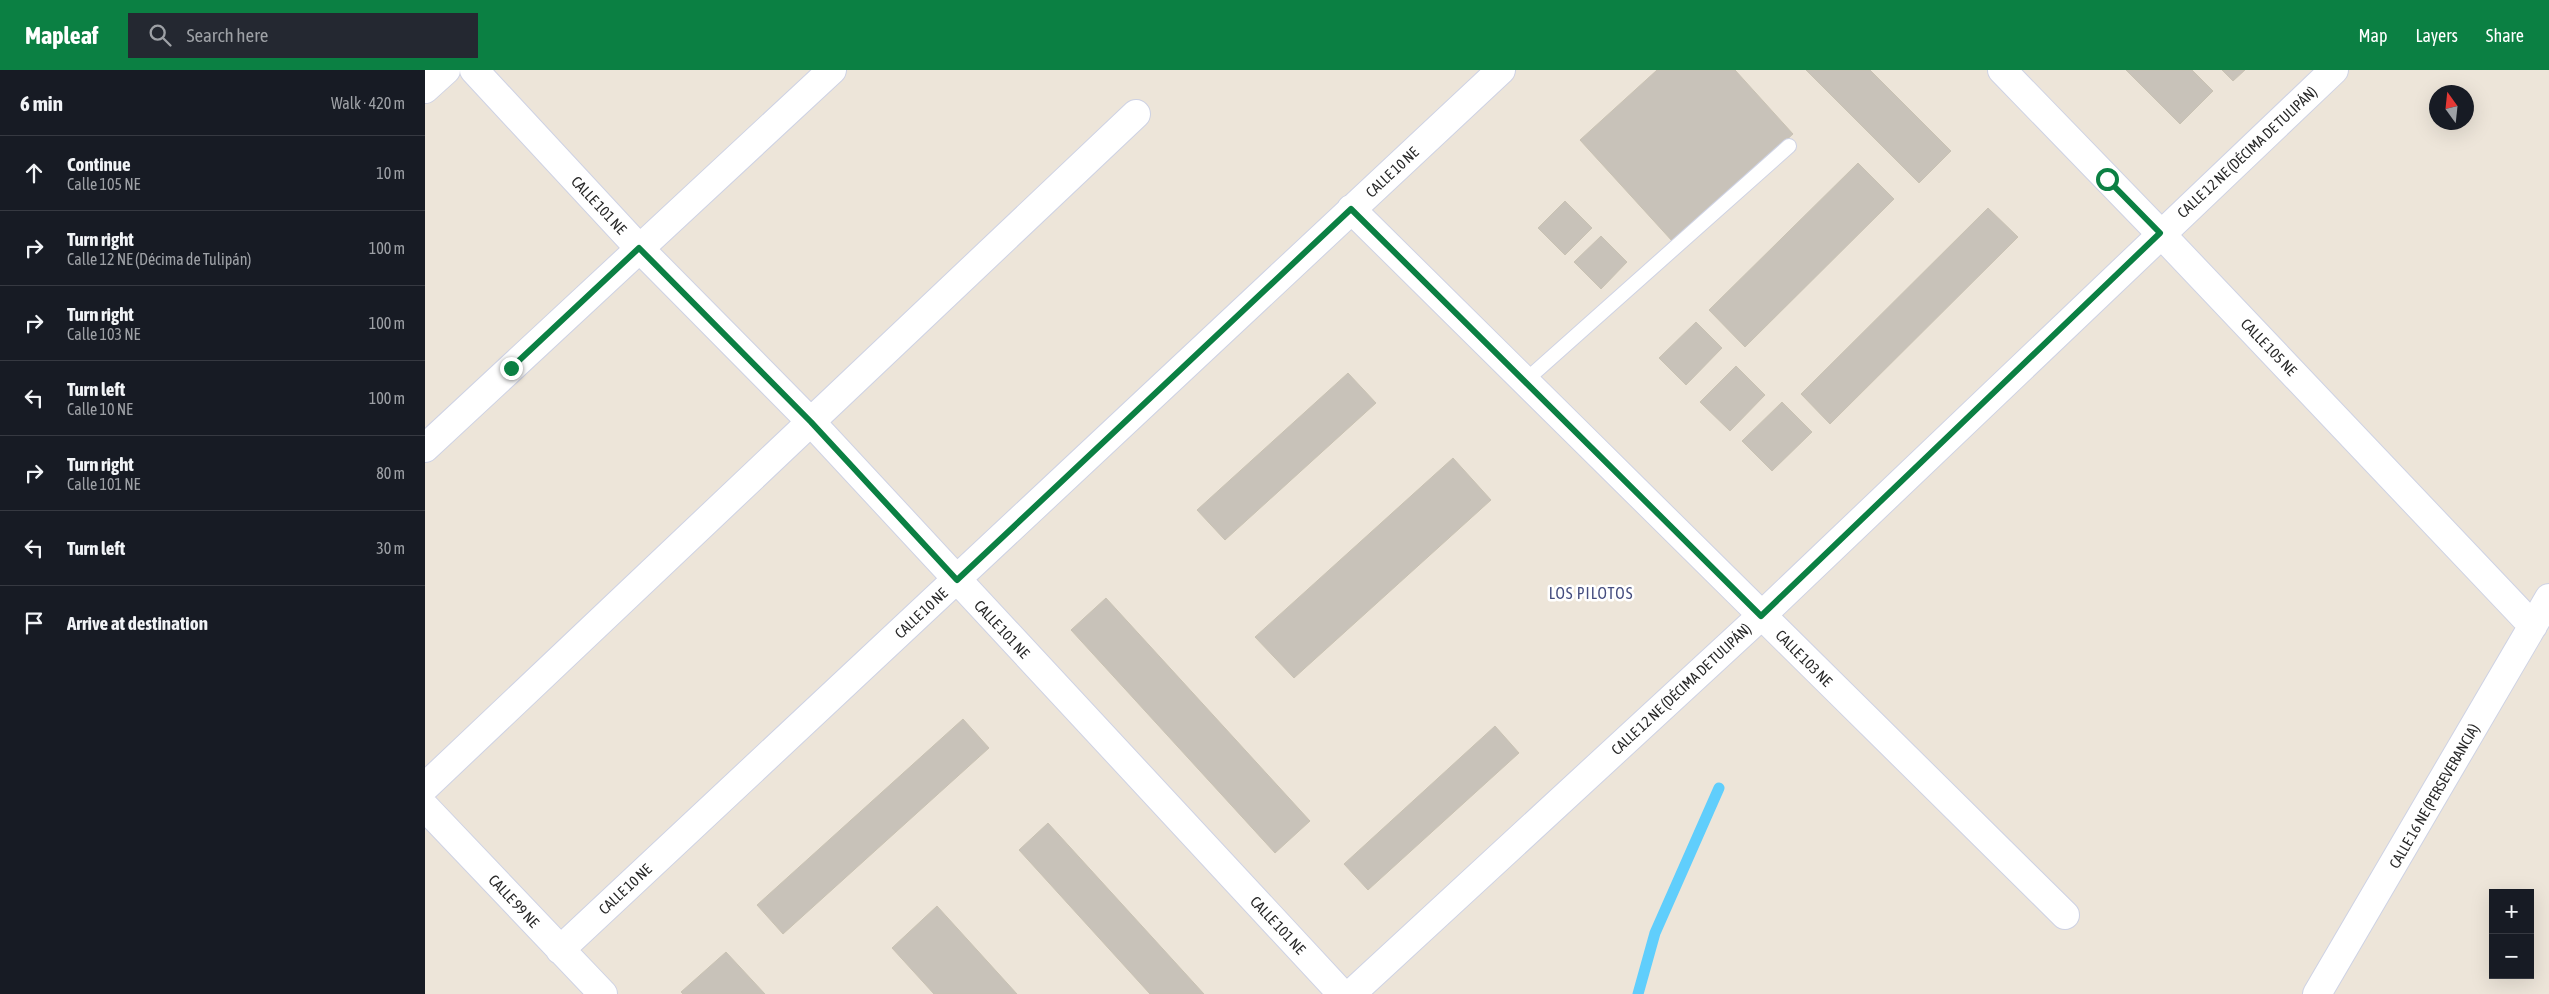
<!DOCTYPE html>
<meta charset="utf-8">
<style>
body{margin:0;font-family:"Asap Condensed",sans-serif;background:#242831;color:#f1f3f6}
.controls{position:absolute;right:15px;bottom:15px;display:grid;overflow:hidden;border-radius:0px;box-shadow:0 5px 20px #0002}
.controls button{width:45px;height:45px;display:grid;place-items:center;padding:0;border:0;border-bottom:1px solid #363941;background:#171b24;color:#f1f3f6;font:25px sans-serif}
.compass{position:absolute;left:2004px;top:15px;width:45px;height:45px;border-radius:50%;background:#171b24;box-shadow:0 5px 20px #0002;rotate:345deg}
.stop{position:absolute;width:15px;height:15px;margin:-11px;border:4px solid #0b8043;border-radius:50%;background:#fff}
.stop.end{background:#0b8043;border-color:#fff;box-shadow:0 1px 5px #0008}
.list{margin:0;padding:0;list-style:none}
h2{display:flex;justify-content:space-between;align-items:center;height:65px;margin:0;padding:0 20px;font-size:21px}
h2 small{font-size:16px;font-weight:400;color:#9ea1a6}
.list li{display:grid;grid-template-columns:32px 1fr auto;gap:15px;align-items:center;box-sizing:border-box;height:75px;padding:0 20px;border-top:1px solid #363941}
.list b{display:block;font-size:19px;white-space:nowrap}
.list p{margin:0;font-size:16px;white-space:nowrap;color:#9ea1a6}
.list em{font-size:16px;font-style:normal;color:#9ea1a6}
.icon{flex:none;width:28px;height:28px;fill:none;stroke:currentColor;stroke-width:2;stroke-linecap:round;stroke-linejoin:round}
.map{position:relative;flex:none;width:2124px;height:924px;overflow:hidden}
header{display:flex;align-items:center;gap:30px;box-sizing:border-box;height:70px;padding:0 25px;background:#0b8043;color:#fff}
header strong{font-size:24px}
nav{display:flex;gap:28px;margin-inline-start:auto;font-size:18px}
.search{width:350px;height:45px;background:#242831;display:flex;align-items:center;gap:12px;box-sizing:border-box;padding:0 18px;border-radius:0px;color:#9ea1a6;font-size:19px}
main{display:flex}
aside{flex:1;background:#171b24}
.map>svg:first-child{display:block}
</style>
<header>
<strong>Mapleaf</strong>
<div class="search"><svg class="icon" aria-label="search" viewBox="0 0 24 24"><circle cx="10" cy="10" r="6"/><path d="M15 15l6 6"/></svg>Search here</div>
<nav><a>Map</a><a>Layers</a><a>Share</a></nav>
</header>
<main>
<aside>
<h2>6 min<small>Walk · 420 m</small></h2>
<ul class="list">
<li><svg class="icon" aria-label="ahead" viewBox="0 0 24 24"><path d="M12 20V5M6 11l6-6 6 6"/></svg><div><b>Continue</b><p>Calle 105 NE</p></div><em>10 m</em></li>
<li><svg class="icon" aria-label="right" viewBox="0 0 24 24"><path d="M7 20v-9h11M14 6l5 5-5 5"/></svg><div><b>Turn right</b><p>Calle 12 NE (Décima de Tulipán)</p></div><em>100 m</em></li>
<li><svg class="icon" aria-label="right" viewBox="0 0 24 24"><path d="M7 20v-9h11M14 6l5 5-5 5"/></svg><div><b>Turn right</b><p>Calle 103 NE</p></div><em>100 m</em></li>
<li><svg class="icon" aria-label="left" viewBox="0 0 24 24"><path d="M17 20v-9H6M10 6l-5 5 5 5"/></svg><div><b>Turn left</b><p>Calle 10 NE</p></div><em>100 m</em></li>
<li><svg class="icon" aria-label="right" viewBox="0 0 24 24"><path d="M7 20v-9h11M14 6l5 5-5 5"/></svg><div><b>Turn right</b><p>Calle 101 NE</p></div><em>80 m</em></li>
<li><svg class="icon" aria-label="left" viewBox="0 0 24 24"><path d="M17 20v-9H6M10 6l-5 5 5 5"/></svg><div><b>Turn left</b></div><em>30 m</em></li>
<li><svg class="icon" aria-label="arrive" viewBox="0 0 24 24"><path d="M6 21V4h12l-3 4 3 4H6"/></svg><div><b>Arrive at destination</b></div></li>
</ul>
</aside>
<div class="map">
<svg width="2124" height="924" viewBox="0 0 2124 924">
<rect width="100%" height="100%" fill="#ede5d9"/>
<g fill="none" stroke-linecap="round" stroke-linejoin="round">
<path stroke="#60cefc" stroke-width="11" d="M1213,924L1230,863L1294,718"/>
</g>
<path fill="#c8c2b9" stroke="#c9c2b3" d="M1232,0H1310L1368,64L1248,172L1155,70Z
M1381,0H1445L1526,81L1494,113Z
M1701,0H1767L1788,21L1755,54Z
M1797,0H1820L1808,11Z
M1433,93L1469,129L1320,277L1284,240Z
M1140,131L1167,158L1140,185L1113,158Z
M1563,138L1593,167L1405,354L1376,324Z
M1176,166L1202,192L1176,219L1149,192Z
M1271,252L1297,278L1261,315L1234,288Z
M1311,296L1340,325L1305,361L1275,332Z
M923,303L951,333L800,470L772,440Z
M1357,332L1387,362L1347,401L1317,371Z
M1028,388L1066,430L869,608L830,567Z
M681,528L885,751L850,783L646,560Z
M538,649L564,678L358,864L332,835Z
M1070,656L1094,683L943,820L919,794Z
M623,753L779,924H725L594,780Z
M512,836L592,924H509L467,878Z
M301,882L340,924H258L256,922Z"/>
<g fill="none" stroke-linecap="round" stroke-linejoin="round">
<g stroke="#ced2e4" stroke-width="16">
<path id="service" d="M1100,311L1364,76"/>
</g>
<g stroke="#ced2e4" stroke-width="30">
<path id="minor" d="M49,0L214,178L386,352L917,924
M1577,0L1735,163L2108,556
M0,19L21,0
M926,139L1640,845
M0,378L407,0
M0,717L711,44
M0,737L178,924
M135,880L1076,0
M1892,924L2124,528"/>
</g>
<g stroke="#ced2e4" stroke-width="30">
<path id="tertiary" d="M926,924L1336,546L1909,0"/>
</g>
<use href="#service" stroke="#fff" stroke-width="14"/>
<use href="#minor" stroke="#fff" stroke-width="28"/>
<use href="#tertiary" stroke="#fff" stroke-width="28"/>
</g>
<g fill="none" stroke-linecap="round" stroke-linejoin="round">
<path stroke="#0b8043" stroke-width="6" d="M86,298L214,178L386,352L532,510L926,139L1336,546L1735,163L1682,109"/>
</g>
<g text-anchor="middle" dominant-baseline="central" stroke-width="5" stroke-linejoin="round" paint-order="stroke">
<g font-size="15" fill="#292929" stroke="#fff">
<text transform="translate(1822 82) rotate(-43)">CALLE 12 NE (DÉCIMA DE TULIPÁN)</text>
<text transform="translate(967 102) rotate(-43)">CALLE 10 NE</text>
<text transform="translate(174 135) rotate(47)">CALLE 101 NE</text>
<text transform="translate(1844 277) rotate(46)">CALLE 105 NE</text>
<text transform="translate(496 543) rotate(-43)">CALLE 10 NE</text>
<text transform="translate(577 559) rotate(47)">CALLE 101 NE</text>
<text transform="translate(1379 588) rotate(45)">CALLE 103 NE</text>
<text transform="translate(1256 619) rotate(-43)">CALLE 12 NE (DÉCIMA DE TULIPÁN)</text>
<text transform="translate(2009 726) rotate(-60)">CALLE 16 NE (PERSEVERANCIA)</text>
<text transform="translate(200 819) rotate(-43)">CALLE 10 NE</text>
<text transform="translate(89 831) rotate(47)">CALLE 99 NE</text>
<text transform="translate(853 855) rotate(47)">CALLE 101 NE</text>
</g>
<g font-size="16" letter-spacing="1" fill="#454d7f" stroke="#fff">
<text x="1166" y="523">LOS PILOTOS</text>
</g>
</g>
</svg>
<div class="controls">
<button>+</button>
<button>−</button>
</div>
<svg class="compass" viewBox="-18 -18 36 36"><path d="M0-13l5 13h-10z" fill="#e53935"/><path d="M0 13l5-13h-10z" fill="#9ea1a6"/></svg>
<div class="stop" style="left:1682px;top:109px"></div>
<div class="stop end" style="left:86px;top:298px"></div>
</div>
</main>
